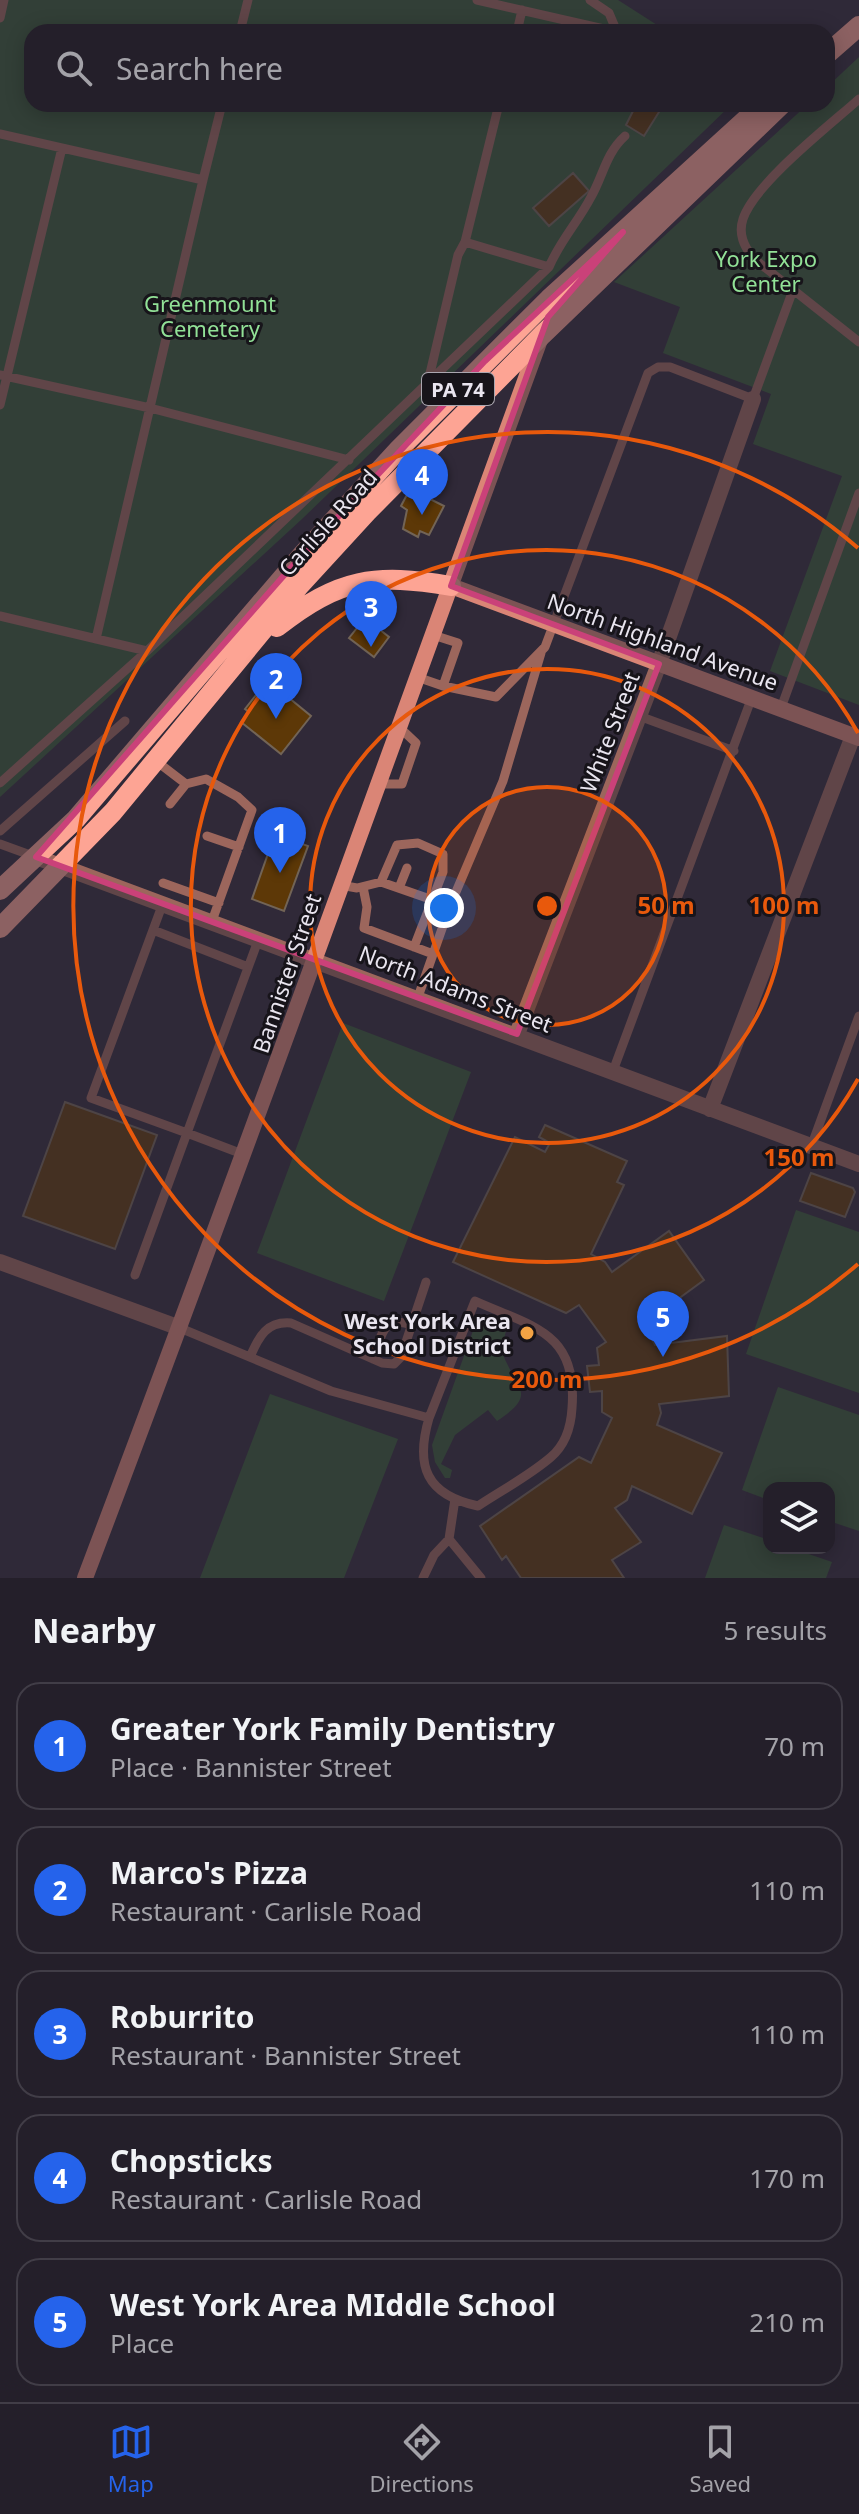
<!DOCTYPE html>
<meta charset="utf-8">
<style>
body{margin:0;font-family:"Noto Sans",sans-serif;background:#302c36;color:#f1f3f6}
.controls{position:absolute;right:24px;bottom:24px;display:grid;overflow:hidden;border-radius:16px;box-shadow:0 4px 20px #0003}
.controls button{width:72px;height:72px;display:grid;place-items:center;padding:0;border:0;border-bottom:2px solid #413d47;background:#241f2a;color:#f1f3f6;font:40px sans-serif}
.you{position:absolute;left:444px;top:908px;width:28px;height:28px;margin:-20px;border:6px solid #fff;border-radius:50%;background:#1a73e8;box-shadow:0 0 0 12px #1a73e833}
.badge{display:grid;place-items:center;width:52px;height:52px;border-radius:50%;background:#2563eb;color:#fff;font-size:26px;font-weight:700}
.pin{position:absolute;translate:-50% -66px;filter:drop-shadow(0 2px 4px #0008)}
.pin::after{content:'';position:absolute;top:42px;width:28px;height:24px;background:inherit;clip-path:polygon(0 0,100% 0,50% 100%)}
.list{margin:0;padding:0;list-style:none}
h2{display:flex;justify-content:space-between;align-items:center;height:104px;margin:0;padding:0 32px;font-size:34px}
h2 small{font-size:26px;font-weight:400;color:#a3a2a8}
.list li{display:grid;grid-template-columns:52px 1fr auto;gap:24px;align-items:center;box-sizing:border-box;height:128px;margin:0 16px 16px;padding:0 16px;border:2px solid #413d47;border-radius:24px}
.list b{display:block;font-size:30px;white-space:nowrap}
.list p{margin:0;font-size:26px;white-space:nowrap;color:#a3a2a8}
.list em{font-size:26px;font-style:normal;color:#a3a2a8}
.icon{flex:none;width:44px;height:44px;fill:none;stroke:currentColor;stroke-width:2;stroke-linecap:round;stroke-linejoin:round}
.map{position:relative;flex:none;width:859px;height:1578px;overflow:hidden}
.search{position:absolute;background:#241f2a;box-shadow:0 4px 20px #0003;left:24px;right:24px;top:24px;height:88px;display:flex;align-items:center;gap:20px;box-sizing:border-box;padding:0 28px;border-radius:24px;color:#a3a2a8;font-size:30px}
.sheet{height:824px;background:#241f2a}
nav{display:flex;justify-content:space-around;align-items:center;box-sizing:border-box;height:112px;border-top:2px solid #413d47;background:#241f2a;font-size:22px;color:#a3a2a8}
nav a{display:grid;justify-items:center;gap:4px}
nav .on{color:#2563eb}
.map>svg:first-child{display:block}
</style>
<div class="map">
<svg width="859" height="1578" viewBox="0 0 859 1578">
<rect width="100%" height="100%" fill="#302938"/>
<path fill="#355a37" d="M0,0H618L668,32H32V104H732L302,519L0,797Z
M859,57V705L770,671L842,476L753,444L771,394L663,353L680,307L614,282L808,104H827V87Z
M343,1023L471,1072L384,1301L257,1253Z
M796,1210L859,1232V1393L746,1354Z
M488,1318H498L507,1325C506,1336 500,1345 504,1357C517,1389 538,1394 497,1421L488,1410L455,1435L441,1464L452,1470L450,1478H445L435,1462L432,1445L474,1328Z
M778,1387L859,1415V1531L829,1521V1488H769V1500L742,1490Z
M270,1394L398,1439L344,1578H200Z
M724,1525L769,1540V1548H791L832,1562L826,1578H705Z"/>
<path fill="#5d3807" stroke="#726456" stroke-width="2" d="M664,104L644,136L626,125L634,109L626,104Z
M573,173L589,191L549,226L533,208Z
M410,489L444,506L429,535L420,531L418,537L403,529L407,510L401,506Z
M365,618L389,637L374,657L349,638Z
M272,684L311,716L281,754L241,722L249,712L245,709L256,695L261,698Z
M275,834L308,846L284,911L252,899Z
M65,1102L157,1135L115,1249L23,1216Z
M545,1125L627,1161L617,1182L624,1185L591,1254L605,1262L612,1272L669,1231L704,1280L644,1324L655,1345L727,1336L729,1396L659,1404L661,1413L657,1425L722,1453L692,1514L632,1486L627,1500L615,1508L641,1542L612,1560L624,1578H521L506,1556L502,1560L480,1526L579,1457L591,1463L612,1418L602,1412V1391L590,1392L587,1366L599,1365L597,1348L606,1342L579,1305L566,1313L453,1262L515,1137L545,1152L550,1143L539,1137Z
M811,1173L853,1188L855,1192L845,1217L800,1201Z"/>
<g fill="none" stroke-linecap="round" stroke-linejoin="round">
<path stroke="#9c665c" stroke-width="9" d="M477,0L617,32
M590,0L609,13L617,32
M0,18L4,0
M240,32L248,0
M517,32L522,10
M859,99C830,125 754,184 743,219C738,234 744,246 753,258L859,342
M0,134L203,180L222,104
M549,267C560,241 578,222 591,197C603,176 606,153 625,136
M0,375L150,408L349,460
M428,382L458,255L465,242
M0,405L62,148
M0,616L147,651L549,267L465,242L499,104
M96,639L203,180
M417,677L443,686L458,643L433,635
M443,686L496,697L545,647L648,373L658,367H670L753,399L793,290
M781,708L859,493
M639,716L734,751
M156,761L186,784L170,804
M0,783L147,651
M186,784L206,779L238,797L252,810L212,921
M377,784H402L416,743L398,726
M0,831L125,721
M207,836L239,847
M0,844L33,856
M381,882L397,845L418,843L443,854V872L414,947
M163,883L219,903
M340,885L357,888L381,882L450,906L418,997
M363,887L367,907L364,928L433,954
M399,888L407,868
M163,903L153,930L248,967
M450,906L503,781L541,653
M613,1071L752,697
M811,1147L859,1016
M245,1155L187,1133L259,938
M135,1275L187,1133L91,1098L153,930
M180,1328L331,1391L429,1418C415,1466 426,1495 478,1506C502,1490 529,1476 551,1457C565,1445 571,1426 572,1408C578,1332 533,1327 475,1301L429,1418
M250,1357C259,1336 267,1321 291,1323L382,1363L394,1364L401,1357L426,1282
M373,1359C382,1336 382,1314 412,1325
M449,1539L481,1578
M423,1578L434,1555L449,1539L455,1499"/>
<path stroke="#9c665c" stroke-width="16" d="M36,857L859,1164
M517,1034L659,664L753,399
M710,1109L853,736
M0,1262L180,1328"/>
<path stroke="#da8576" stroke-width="16" d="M451,586L859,738
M85,1578C241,1166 390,751 541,337"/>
<path stroke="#fda494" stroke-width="20" d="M827,54L859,26
M277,627C339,578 375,573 451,586
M0,890L76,819L302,555L399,449L549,299L763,104
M0,928L113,812L300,585L367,512L542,335L782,104"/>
</g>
<path d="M0 0H859V1578H0ZM623,232L548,317L451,586L659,664L517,1034L36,857L302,555L485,361Z" fill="#302938" fill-opacity=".55" fill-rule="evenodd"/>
<path fill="none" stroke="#ca4179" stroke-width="6" stroke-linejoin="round" d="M623,232L548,317L451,586L659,664L517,1034L36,857L302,555L485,361Z"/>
<circle cx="547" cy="906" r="119" fill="#e8590c" fill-opacity=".12"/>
<g fill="none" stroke="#e8590c" stroke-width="4">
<circle cx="547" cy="906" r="119"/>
<circle cx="547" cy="906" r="237"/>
<path d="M858 1079A356 356 0 1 1 858 733"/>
<path d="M858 1264A474 474 0 1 1 858 548"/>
</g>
<circle fill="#f4a344" stroke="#17141a" stroke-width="3" cx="527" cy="1333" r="8"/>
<g text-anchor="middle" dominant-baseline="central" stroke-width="6" stroke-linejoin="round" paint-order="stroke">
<rect fill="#17141a" stroke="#aaa6af" stroke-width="2" x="422" y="373" width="72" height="32" rx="6"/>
<g font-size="20" font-weight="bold" fill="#e9e5ef">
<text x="458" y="389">PA 74</text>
</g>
<g font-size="22" fill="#92e197" stroke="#17141a">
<text x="766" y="258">York Expo<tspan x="766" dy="25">Center</tspan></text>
<text x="210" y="303">Greenmount<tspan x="210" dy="25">Cemetery</tspan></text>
</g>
<g font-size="22" fill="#e9e5ef" stroke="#17141a">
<text transform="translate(327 522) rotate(-48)">Carlisle Road</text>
<text transform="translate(663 641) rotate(20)">North Highland Avenue</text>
<text transform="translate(609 732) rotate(-69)">White Street</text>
<text transform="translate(286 973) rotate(-71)">Bannister Street</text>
<text transform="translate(456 988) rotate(21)">North Adams Street</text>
</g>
<g font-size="22" font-weight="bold" fill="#e9e5ef" stroke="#17141a" text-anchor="end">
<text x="511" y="1320">West York Area<tspan x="511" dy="25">School District</tspan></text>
</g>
</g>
<circle cx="547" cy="906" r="12" fill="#e8590c" stroke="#17141a" stroke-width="4"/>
<g font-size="24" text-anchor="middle" font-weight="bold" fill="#e8590c" stroke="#17141a" stroke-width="6" stroke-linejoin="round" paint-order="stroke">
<text x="666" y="914">50 m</text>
<text x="784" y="914">100 m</text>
<text x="799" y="1166">150 m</text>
<text x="547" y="1388">200 m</text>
</g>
</svg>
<div class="controls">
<button><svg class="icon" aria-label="layers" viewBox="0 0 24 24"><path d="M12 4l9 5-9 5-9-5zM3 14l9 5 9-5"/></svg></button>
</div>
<div class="you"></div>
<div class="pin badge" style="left:280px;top:873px">1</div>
<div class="pin badge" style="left:276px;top:719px">2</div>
<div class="pin badge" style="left:371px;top:647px">3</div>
<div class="pin badge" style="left:422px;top:515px">4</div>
<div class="pin badge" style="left:663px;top:1357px">5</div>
<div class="search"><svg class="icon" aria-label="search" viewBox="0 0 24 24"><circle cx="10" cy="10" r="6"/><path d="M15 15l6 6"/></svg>Search here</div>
</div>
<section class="sheet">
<h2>Nearby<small>5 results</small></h2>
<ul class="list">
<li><span class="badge">1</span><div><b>Greater York Family Dentistry</b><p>Place · Bannister Street</p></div><em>70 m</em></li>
<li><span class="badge">2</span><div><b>Marco's Pizza</b><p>Restaurant · Carlisle Road</p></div><em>110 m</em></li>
<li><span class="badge">3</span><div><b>Roburrito</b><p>Restaurant · Bannister Street</p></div><em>110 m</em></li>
<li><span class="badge">4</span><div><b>Chopsticks</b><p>Restaurant · Carlisle Road</p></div><em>170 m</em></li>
<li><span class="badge">5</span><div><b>West York Area MIddle School</b><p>Place</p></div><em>210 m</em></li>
</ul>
</section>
<nav>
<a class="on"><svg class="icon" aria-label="map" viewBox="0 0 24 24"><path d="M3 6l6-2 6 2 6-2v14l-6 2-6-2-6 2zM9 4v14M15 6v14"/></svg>Map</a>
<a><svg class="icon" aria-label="directions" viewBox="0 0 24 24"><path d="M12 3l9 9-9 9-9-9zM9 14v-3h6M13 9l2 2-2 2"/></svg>Directions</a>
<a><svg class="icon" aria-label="saved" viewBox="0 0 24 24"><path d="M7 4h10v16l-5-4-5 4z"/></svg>Saved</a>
</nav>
